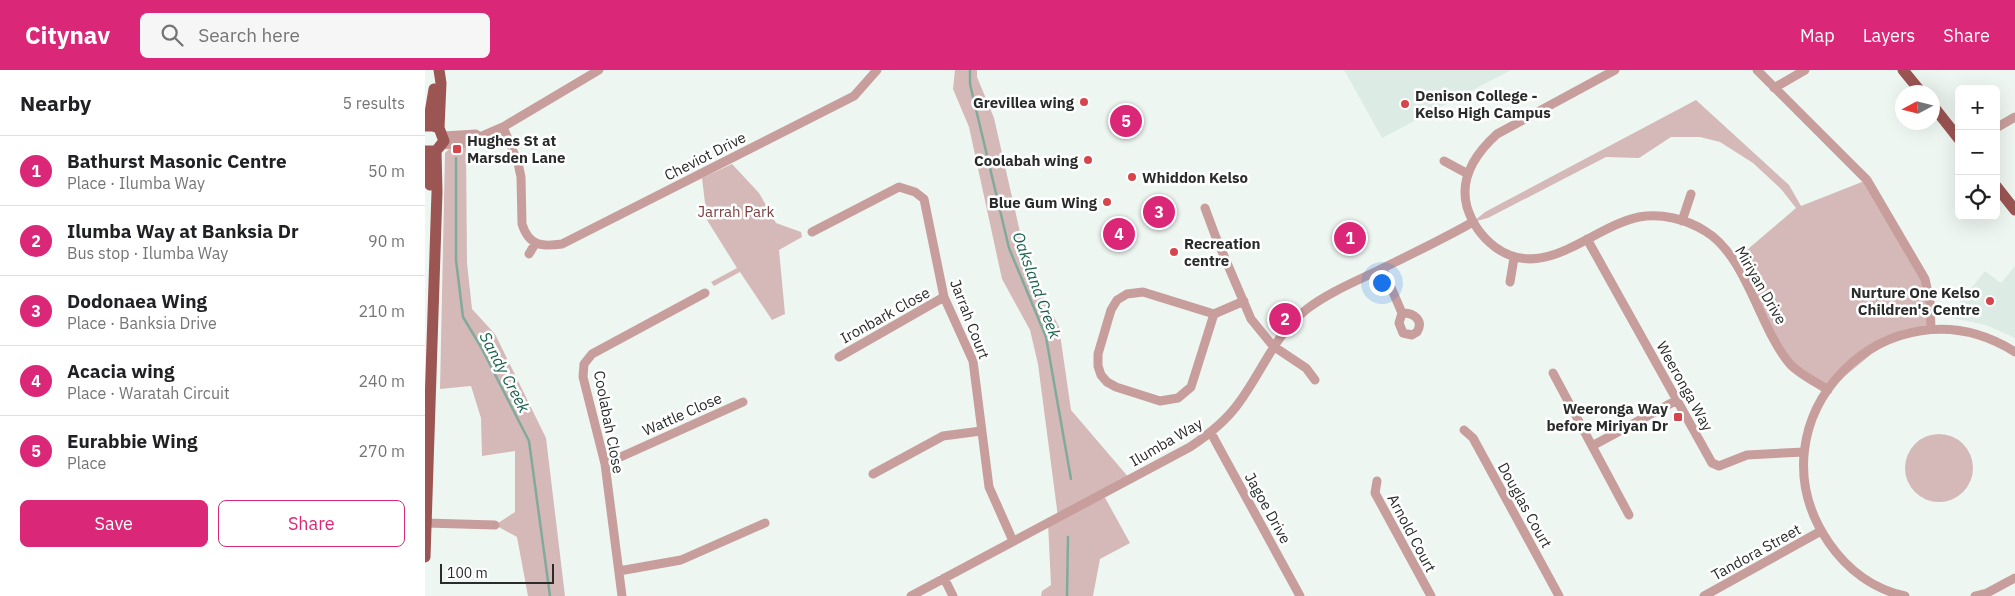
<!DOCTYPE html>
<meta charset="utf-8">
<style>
body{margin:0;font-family:"IBM Plex Sans",sans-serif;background:#f6f6f6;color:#202124}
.controls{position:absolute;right:15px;top:15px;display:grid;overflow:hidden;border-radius:8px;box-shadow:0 5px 20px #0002}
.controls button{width:45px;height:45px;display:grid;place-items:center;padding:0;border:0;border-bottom:1px solid #e0e0e0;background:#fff;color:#202124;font:25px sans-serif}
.compass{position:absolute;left:1470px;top:15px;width:45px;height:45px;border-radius:50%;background:#fff;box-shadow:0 5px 20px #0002;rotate:263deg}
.scale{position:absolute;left:15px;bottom:12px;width:114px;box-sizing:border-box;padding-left:5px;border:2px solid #292c2b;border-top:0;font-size:14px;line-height:18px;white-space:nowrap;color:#292c2b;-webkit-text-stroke:4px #fff;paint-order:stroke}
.you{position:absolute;left:956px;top:212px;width:18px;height:18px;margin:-12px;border:4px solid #fff;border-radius:50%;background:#1a73e8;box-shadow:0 0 0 8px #1a73e833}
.badge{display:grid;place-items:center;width:32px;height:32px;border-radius:50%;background:#db2777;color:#fff;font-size:16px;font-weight:700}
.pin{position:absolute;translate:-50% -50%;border:2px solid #fff;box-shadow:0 1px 5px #0006}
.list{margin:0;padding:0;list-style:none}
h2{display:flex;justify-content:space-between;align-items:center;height:65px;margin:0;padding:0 20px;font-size:21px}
h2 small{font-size:16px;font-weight:400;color:#757577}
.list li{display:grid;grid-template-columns:32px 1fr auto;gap:15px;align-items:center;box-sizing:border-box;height:70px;padding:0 20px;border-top:1px solid #e0e0e0}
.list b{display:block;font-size:19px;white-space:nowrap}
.list p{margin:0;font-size:16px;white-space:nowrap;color:#757577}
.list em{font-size:16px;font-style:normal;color:#757577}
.actions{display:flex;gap:10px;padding:15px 20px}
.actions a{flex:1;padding:11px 0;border:1px solid #db2777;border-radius:8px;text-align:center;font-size:18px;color:#db2777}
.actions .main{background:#db2777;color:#fff}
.icon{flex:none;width:28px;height:28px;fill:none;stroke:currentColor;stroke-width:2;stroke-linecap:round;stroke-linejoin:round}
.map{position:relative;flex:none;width:1590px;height:526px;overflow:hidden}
header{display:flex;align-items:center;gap:30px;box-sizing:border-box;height:70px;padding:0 25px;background:#db2777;color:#fff}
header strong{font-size:24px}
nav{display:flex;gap:28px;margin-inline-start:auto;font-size:18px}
.search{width:350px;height:45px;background:#f6f6f6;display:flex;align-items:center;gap:12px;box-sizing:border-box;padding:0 18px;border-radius:8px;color:#757577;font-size:19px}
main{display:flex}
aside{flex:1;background:#fff}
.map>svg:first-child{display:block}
</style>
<header>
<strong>Citynav</strong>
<div class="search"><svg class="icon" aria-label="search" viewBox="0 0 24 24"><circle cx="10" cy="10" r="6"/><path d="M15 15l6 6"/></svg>Search here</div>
<nav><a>Map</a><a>Layers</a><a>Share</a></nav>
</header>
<main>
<aside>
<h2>Nearby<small>5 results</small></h2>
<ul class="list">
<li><span class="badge">1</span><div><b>Bathurst Masonic Centre</b><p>Place · Ilumba Way</p></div><em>50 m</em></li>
<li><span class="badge">2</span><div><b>Ilumba Way at Banksia Dr</b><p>Bus stop · Ilumba Way</p></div><em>90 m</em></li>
<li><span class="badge">3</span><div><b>Dodonaea Wing</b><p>Place · Banksia Drive</p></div><em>210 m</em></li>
<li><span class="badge">4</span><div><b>Acacia wing</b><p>Place · Waratah Circuit</p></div><em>240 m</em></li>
<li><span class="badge">5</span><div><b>Eurabbie Wing</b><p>Place</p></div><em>270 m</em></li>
</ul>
<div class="actions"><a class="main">Save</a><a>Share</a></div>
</aside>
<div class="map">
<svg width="1590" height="526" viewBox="0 0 1590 526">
<rect width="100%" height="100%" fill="#eef6f2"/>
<path fill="#dcece5" d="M919,0H1086L957,68Z
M1590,196V268L1561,255L1523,247L1560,201L1576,213Z"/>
<path fill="#d4b9b8" d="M530,0H552V7L569,48L603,197L634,257L646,340L705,409L678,424L705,473L675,489L668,526H616L617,521L626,515L623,453L633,447L613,294L605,260L577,209L544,57L528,19Z
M1271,30L1364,115L1376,136L1442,110L1500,209L1506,259L1466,268L1403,320L1366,295L1309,191L1371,138L1356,119L1328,93L1295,72L1275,67H1246L1214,88L1181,87L1063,148L1048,152L1060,142Z
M26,77H41L42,193L47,239L70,264L121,368L140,526H103L92,467L70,455L90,442V381L57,386L56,348L46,316L15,319L20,83Z
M307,94L334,123L351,153L376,162L377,167L354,180L360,244L347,250L315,202L289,216L286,212L312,198L282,150L277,108Z
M1480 398a34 34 0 1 1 68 0a34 34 0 1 1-68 0Z"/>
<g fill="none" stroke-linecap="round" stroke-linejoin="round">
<path stroke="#82aa9b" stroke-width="2.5" d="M545,0V14L584,178L621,267L646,409
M31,88V190L38,247L56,277L104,371L125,526
M642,526L643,467"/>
<path stroke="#c79e9c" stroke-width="9" d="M1190,0L1072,64C1051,83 1034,108 1042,137C1047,153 1057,167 1070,177C1119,213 1166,157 1214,147C1236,143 1261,149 1280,161C1322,186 1334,258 1365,294C1374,304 1391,312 1403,320
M1332,0L1442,110L1500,209L1505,232L1506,259
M1349,18L1380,0
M78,57L93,93L96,107L97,154C104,176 117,177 137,174L429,26L452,0
M1571,58L1590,47
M18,66L51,64L55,67
M17,75L51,72L55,67L78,57L174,0
M1019,91L1043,104
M780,138L790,165L826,249L848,276L881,298L890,310
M1257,151L1266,124
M387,162L474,117L490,122L499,129L519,227L548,291L564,417L588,471
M1162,169L1287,393L1294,396L1322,385L1379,382
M104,184L110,174
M958,199L977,243C989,242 999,251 992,262L987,265L978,263L974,253L977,243
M1085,212L1089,188
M789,244L766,317L753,328L735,331L691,317L682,312L676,305L673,296V284L686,240L692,230L702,224L718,222L789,244L819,231
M414,287L519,227
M1128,303L1204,445
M1039,360L1048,368L1134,526
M786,363L875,526
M1167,376L1252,330
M180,394L318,332
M448,404L518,366L556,361
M952,411L950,423L1006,526
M1,453L70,455
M194,501L256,490L340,453
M519,508L528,526
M197,526L180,394L158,307L159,294L167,284L280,223
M486,526L765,377C783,365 800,352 813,334C837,302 850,264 882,239C904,222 932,211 956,199C987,184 1018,169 1048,152
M1279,526L1396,461
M1480,526C1448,519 1422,499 1404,473C1319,350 1464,202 1590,282
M1550,526L1562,523L1590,508"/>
<path stroke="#9b5553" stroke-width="11" d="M1478,0L1496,22
M1508,36L1534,69
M3,55L9,19
M0,56H8L14,58L19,71L11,81H0
M14,58L16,13L14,0
M2,82L5,115
M1571,116L1590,140
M0,487L12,122L11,81"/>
</g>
<g fill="#d5454b" stroke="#fff" stroke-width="2">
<circle cx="659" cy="32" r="5"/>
<circle cx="980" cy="34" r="5"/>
<rect x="27" y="74" width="10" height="10" rx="2.5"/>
<circle cx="663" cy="90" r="5"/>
<circle cx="707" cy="107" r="5"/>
<circle cx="682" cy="132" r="5"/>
<circle cx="749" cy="182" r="5"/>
<circle cx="1565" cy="231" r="5"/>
<rect x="1248" y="342" width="10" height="10" rx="2.5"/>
</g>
<g text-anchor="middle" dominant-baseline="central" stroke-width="5" stroke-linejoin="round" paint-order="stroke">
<g font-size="15" font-weight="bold" fill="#292c2b" stroke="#fff" text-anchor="end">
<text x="990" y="25" text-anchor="start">Denison College -<tspan x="990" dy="17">Kelso High Campus</tspan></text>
<text x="649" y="32">Grevillea wing</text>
<text x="42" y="70" text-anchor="start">Hughes St at<tspan x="42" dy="17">Marsden Lane</tspan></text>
<text x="653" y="90">Coolabah wing</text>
<text x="717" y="107" text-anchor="start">Whiddon Kelso</text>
<text x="672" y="132">Blue Gum Wing</text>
<text x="759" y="173" text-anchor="start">Recreation<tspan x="759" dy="17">centre</tspan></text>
<text x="1555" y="222">Nurture One Kelso<tspan x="1555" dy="17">Children's Centre</tspan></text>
<text x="1243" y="338">Weeronga Way<tspan x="1243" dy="17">before Miriyan Dr</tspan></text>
</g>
<g font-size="15" fill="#292c2b" stroke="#fff">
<text transform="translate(280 86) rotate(-27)">Cheviot Drive</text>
<text transform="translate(1336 215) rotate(60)">Miriyan Drive</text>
<text transform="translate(460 245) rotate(-29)">Ironbark Close</text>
<text transform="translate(545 249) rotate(69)">Jarrah Court</text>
<text transform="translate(1260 316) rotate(61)">Weeronga Way</text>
<text transform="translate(257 344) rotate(-24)">Wattle Close</text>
<text transform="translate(184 352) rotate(79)">Coolabah Close</text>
<text transform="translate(741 372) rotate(-30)">Ilumba Way</text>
<text transform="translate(1100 435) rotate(61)">Douglas Court</text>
<text transform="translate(843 438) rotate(61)">Jagoe Drive</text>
<text transform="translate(987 463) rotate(62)">Arnold Court</text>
<text transform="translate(1331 482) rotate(-29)">Tandora Street</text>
</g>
<g font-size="15" fill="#7a4140" stroke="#fff">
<text x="311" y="141">Jarrah Park</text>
</g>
<g font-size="16" font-style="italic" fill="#18614b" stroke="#fff">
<text transform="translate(612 215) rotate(70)">Oaksland Creek</text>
<text transform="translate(80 302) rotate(62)">Sandy Creek</text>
</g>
</g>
</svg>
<div class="controls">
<button>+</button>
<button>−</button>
<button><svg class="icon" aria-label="locate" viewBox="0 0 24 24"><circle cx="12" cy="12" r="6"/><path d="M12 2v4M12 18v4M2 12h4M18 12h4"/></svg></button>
</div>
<svg class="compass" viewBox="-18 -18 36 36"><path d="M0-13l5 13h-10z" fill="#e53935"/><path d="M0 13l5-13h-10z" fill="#757577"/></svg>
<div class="scale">100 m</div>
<div class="you"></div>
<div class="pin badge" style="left:925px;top:168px">1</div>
<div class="pin badge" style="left:860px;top:249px">2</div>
<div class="pin badge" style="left:734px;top:142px">3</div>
<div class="pin badge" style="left:694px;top:164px">4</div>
<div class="pin badge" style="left:701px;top:51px">5</div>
</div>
</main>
